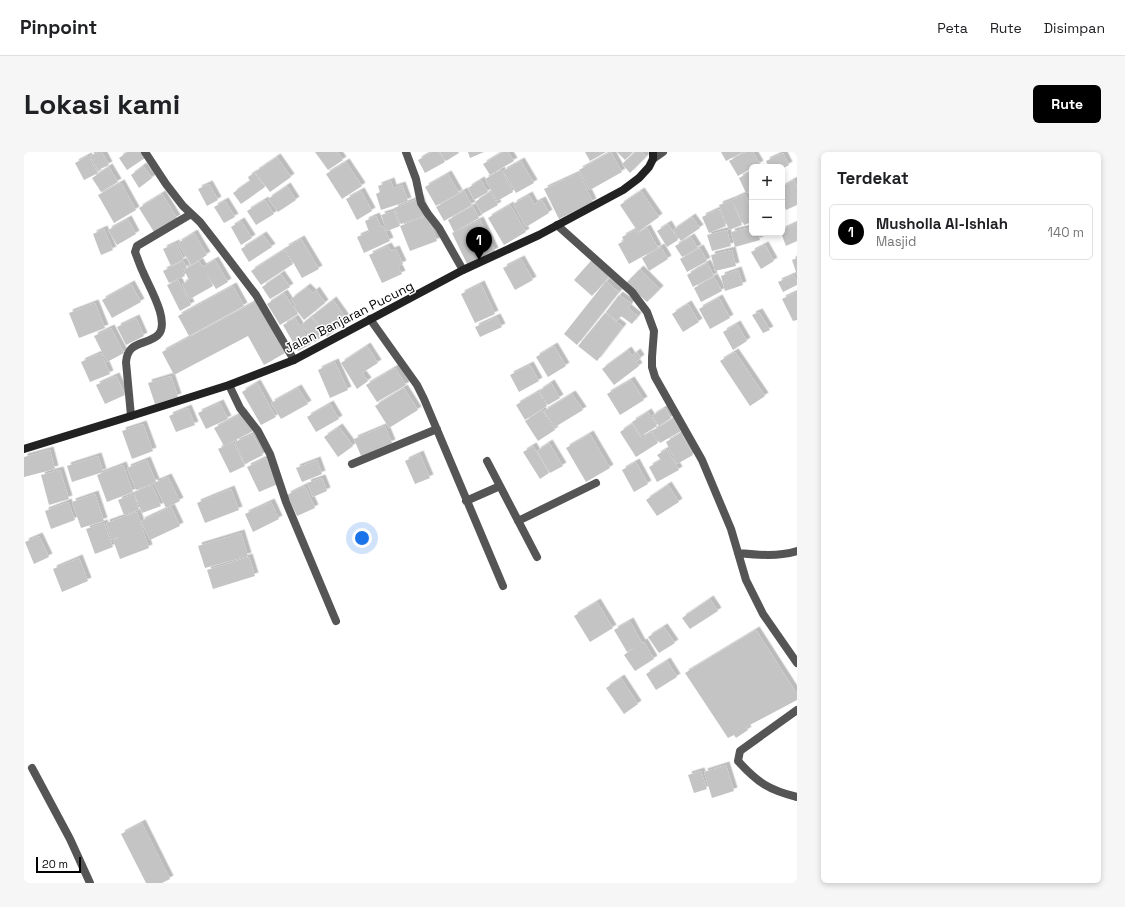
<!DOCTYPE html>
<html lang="id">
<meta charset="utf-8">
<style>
body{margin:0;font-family:"Space Grotesk",sans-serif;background:#f6f6f6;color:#202124}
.controls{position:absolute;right:12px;top:12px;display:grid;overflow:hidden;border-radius:6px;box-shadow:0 2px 6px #0003}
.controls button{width:36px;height:36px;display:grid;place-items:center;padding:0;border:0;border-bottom:1px solid #e0e0e0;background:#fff;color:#202124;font:20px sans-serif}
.scale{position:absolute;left:12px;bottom:10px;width:45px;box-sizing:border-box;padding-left:4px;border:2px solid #000;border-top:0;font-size:11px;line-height:14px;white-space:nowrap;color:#000;-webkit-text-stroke:3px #fff;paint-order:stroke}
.you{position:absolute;left:338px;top:386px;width:14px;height:14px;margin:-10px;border:3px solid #fff;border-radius:50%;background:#1a73e8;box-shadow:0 0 0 6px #1a73e833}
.badge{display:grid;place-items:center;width:26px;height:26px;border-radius:50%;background:#000;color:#fff;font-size:13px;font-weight:700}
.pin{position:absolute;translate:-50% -33px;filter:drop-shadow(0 1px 2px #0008)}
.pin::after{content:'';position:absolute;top:21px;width:14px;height:12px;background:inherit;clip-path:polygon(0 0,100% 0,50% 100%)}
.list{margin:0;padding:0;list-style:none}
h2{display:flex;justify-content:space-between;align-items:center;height:52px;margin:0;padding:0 16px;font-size:17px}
h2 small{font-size:13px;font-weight:400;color:#757577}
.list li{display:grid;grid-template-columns:26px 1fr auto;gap:12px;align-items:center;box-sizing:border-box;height:56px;margin:0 8px 8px;padding:0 8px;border:1px solid #e0e0e0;border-radius:6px}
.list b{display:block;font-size:15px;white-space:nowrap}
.list p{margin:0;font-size:13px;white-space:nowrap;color:#757577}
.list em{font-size:13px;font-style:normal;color:#757577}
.map{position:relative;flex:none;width:773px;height:731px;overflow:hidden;border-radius:6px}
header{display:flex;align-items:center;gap:24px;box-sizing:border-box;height:56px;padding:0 20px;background:#fff;border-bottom:1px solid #e0e0e0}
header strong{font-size:19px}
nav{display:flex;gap:22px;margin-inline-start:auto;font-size:14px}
.intro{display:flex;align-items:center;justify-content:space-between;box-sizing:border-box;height:96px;padding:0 24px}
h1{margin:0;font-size:28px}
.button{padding:10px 18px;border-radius:6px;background:#000;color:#fff;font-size:14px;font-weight:700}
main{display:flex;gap:24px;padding:0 24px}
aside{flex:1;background:#fff;border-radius:6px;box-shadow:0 2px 6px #0003}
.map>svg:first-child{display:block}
</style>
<header>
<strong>Pinpoint</strong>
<nav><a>Peta</a><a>Rute</a><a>Disimpan</a></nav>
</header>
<div class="intro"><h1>Lokasi kami</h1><a class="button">Rute</a></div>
<main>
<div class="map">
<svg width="773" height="731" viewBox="0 0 773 731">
<defs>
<filter id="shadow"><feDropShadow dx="3.5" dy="-3.5" stdDeviation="0" flood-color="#0004"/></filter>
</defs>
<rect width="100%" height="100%" fill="#fff"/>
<path fill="#c4c4c4" filter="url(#shadow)" d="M74,0H78L85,13L74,18L66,4Z
M104,0H117L121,6L103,18L95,6Z
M291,0H313L319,8L304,18Z
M408,0H415L421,10L401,21L394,8Z
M416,0H434L435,1L422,9Z
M444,0H460L446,6Z
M479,0H484L490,9L466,23L459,12Z
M561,0H582L566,9Z
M587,0L598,20L566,38L555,18Z
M593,0H609L601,8Z
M611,0H618L622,5L606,21L598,12Z
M697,0H719L702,9Z
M722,0H729L736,12L731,15H728V16L714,24L705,9Z
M759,1L765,13L758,17V15H745L742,9Z
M64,4L74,21L60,28L51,11Z
M253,5L267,25L246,40L231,20Z
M497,9L510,31L492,41L479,19Z
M322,10L338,34L318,47L302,22Z
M119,14L128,26L115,36L107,23Z
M85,15L94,30L77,40L68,26Z
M477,18L489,40L473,49L461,27Z
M728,19V39L722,41L715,26Z
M230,21L241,35L217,52L209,41L226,29L224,25Z
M555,21L569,50L535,67L520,37Z
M424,22L435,41L412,54L401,35Z
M457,28L464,40L450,48L444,36Z
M770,28L773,35V53L762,58L758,50V35Z
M367,29L369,36L378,33L384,49L357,58L352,42L356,40L354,34Z
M97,31L112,58L90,71L74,43Z
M185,32L194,48L183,54L174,37Z
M263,34L272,48L254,60L244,47Z
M337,39L348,59L333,68L322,47Z
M440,39L448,53L420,69L412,55Z
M617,39L635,65L614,80L596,53Z
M466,40L474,53L458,62L451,50Z
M138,42L153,66L130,80L115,56Z
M721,42L728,57V70L720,73L708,48Z
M505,43L510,52L518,48L525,61L502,75L489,52Z
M396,46L402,63L377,72L370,56Z
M241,48L250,62L232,73L223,59Z
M708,48L718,73L705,78L695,53Z
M201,49L211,65L200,71L190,55Z
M486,53L502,80L480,93L464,66Z
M449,54L455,66L430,80L424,68Z
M695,57L702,74L685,81L678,65Z
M370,59L376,74L363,79L357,63Z
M352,64L357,75L359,74L366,89L340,101L333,85L345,80L341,69Z
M403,64L413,89L386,99L376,74Z
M668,65L676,76L657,89L649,78Z
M104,67L112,82L93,93L84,78Z
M456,68L471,99L443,112L428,81Z
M217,69L228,86L217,93L207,75Z
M773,71V89L762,94L757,81H758V78Z
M644,72L654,88L643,95L633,79Z
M728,75V81H734L736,88L711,95L707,80Z
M623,76L634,96L605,112L594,92L600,89L598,85L611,78L612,82Z
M80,77L89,98L77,103L69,82Z
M703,78L707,94L688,99L683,83Z
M170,81L183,103L167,113L154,91Z
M239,83L248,95L225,110L217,97Z
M667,85L674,96L658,105L651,94Z
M277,87L295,117L278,126L261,96Z
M152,91L160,107L147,114L139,97Z
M741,93L750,109L737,117L727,100Z
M364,94L367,99L372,97L379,112L374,114L378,122L358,131L345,103Z
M637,95L644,107L625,119L618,106Z
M676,96L683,109L663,120L656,107Z
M260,98L269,112L237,133L227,119Z
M708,98L712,114L691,119L687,103Z
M773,106V123L768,108Z
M497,107L509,128L491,138L479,116Z
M191,108L204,130L192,137L181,119L189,134L166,147L158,132L165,128L160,118L175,109L179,115Z
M159,109L163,116L158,118L161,124L145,131L139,119Z
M567,109L585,125L568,144L550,128Z
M683,111L690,124L669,135L663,123Z
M616,117L636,137L623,150L602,131Z
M714,118L719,133L701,139L697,124Z
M257,122L266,135L246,147L238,135Z
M770,123L773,130V133L759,140L754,130Z
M690,125L698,139L677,150L670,136Z
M154,128L167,153L156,159L143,133Z
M582,129L595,140L553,193L540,182Z
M107,132L117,150L88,166L78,148Z
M457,132L471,162L451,171L437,142Z
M209,134L220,154L165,184L154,164Z
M283,135L289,141L292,138L301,151L280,168L270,155L272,154L267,147Z
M773,140V168L769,169L758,147Z
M260,141L274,162L256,173L243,152Z
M595,143L607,151L604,156L614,164L608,172L597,164L593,169L582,160Z
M695,146L706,166L686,177L675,157Z
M309,148L324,169L303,185L288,164Z
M233,149L261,201L240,213L224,184L150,223L138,200Z
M71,151L81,176L55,186L45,161Z
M664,152L675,170L659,180L648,162Z
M735,160L746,178L739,181L728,163Z
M581,161L599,175L573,209L554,194Z
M287,165L301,182L291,190L277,173Z
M473,165L478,175L456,185L451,175Z
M112,166L120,184L102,193L93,175Z
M271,166L287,192L274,199L259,173Z
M713,172L723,189L709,198L699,180Z
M87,176L100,201L83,210L70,184Z
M343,194L354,211L338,221L344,229L333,237L317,211Z
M530,194L542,214L524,225L512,205Z
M604,198L608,204L613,200L617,206L612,210L615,214L590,233L578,217Z
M711,200L741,244L726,254L696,209Z
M77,201L86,222L66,230L57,210Z
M311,210L324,238L306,246L294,218Z
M506,213L515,229L495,240L486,223Z
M371,216L382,233L353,250L342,233Z
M92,224L101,243L81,252L72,233Z
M147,224L154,245L131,252L124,231Z
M607,228L620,248L596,263L583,242Z
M233,231L252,265L237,273L218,240Z
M527,231L536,246L524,253L515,239Z
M274,236L284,252L257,267L247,251Z
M380,236L394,258L365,276L351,254Z
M514,240L523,254L501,268L492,253Z
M548,242L559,258L531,275L520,259Z
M196,251L204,267L182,277L174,261Z
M306,252L315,267L292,280L283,265Z
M164,256L171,273L152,280L145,264Z
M641,256L647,266L635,274L628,264Z
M518,258L531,278L514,289L501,269Z
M624,260L633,274L617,284L608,270Z
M219,261L229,279L200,294L190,276Z
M649,267L657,279L636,291L628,279Z
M119,272L129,299L108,307L98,279Z
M608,272L617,286L627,280L634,291L612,305L596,280Z
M361,274L368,291L337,304L330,287Z
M315,275L329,294L314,305L300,285Z
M657,281L669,303L653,312L642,290Z
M229,282L239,303L221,312L211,290Z
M566,282L586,316L562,330L542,296Z
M209,290L221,314L206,321L194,297Z
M525,291L539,314L526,321L513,299Z
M509,294L525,321L516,327L499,300Z
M643,297L655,318L633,330L625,315L637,308L633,303Z
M26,298L31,317L0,325V305Z
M396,302L406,326L391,332L381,309Z
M74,304L79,320L48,330L43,314Z
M242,306L254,332L235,340L223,315Z
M123,308L132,330L112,338L103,316Z
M293,308L298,322L278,330L272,316Z
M612,310L624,332L610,340L598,318Z
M99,313L109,340L83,350L73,323Z
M36,318L45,347L25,353L17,323Z
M144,325L156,349L142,356L130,331Z
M298,326L303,339L289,345L283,331Z
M128,333L137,354L118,361L110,340Z
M644,333L655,350L633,364L622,348Z
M281,334L291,356L273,364L263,343Z
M207,337L215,358L181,371L173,351Z
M71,342L80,369L57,376L48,350Z
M110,342L115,358L100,363L94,348Z
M44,350L51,368L27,377L21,359Z
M247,350L255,367L229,380L221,362Z
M147,355L156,374L126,388L117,369Z
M113,360L125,396L96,407L89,388L103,382L88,388L82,371Z
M80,371L89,395L71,402L62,377Z
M217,381L224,404L181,416L174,394Z
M15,384L25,405L10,412L1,390Z
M225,405L231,424L189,437L183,418Z
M55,406L64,429L38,440L29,417Z
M686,447L694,459L666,477L658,466Z
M573,450L589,476L566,490L550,464Z
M606,469L618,491L620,490L630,507L611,519L600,503L614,493L603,500L590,478Z
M640,475L651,491L635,501L624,485Z
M732,478L773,542V548L722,575L724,578L712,586L710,583L704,586L661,521Z
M643,509L653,525L632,538L622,522Z
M597,526L614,552L600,562L582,536Z
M702,613L710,639L688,646L680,620Z
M677,619L683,637L670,641L664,623Z
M118,671L146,727L138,731H122L97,682Z"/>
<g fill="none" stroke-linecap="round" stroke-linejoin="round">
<path stroke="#555" stroke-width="8" d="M121,0L142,32L159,54L176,70L190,88L232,143L270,208
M382,0L392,27L397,51L404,62L415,76L439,118
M629,7L639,0
M533,73L608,140L623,160L630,179L628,205V215L631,225L678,308L707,377L722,428L739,462L773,511
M346,167L393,233L400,247L479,434
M205,233L216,256L234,279L246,302L262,350L312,469
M107,264L102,210C104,188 122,194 134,183C147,170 124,133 119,120C116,114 114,107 111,100L113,94L167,62
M463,309L513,405
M328,312L413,277
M442,349L476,334
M494,369L572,331
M714,401C735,403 752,405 773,399
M773,558L716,599L714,609C734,631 745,638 773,645
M8,616L46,687L66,731"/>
<path stroke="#222" stroke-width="8" d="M0,297L107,264L205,233L270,208L439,118L515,83L599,38L615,26L625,15L629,7V0"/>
</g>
<g text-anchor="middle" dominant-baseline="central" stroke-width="3" stroke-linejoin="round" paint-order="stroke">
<g font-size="13" fill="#000" stroke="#fff">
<text transform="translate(325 165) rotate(-27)">Jalan Banjaran Pucung</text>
</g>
</g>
</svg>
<div class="controls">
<button>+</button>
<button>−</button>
</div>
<div class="scale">20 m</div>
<div class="you"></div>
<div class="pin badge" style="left:455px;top:108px">1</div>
</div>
<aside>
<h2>Terdekat<small></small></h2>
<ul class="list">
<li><span class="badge">1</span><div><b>Musholla Al-Ishlah</b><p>Masjid</p></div><em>140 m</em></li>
</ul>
</aside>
</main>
